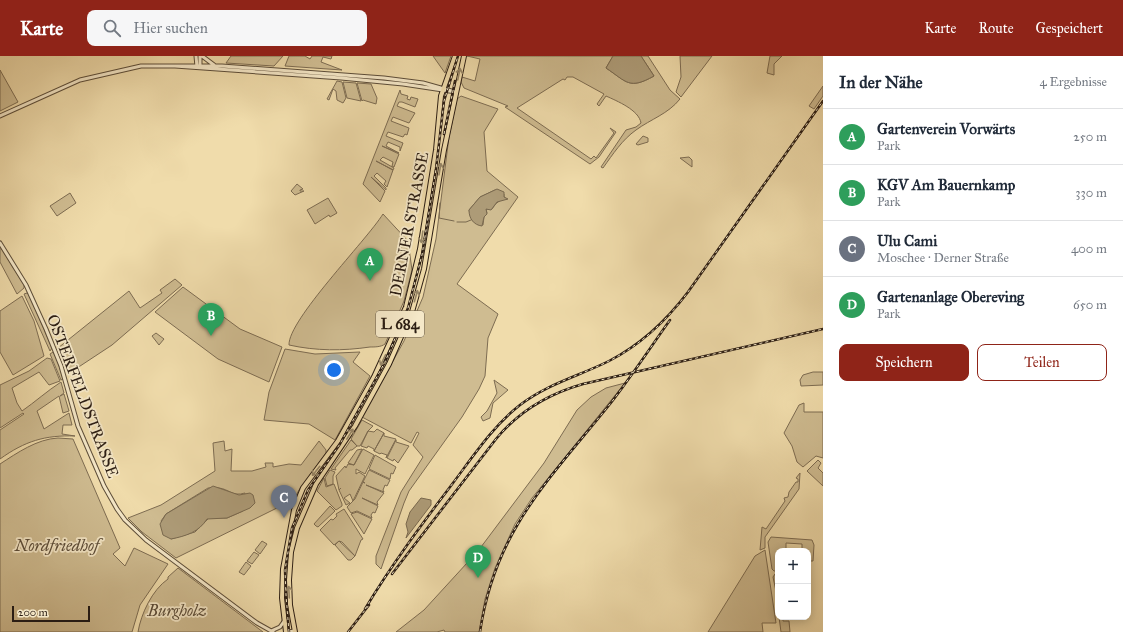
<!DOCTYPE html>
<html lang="de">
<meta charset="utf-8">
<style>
body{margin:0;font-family:"IM FELL Great Primer",serif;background:#f6f6f7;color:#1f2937}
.controls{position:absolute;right:12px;bottom:12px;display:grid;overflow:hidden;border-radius:8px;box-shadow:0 2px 10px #0003}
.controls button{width:36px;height:36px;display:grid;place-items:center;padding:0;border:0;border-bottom:1px solid #e0e1e3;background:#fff;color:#1f2937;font:20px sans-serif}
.scale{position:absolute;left:12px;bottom:10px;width:78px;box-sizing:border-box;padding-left:4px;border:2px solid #2b1d13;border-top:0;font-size:11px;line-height:14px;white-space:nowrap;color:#2b1d13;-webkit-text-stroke:3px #f5e8c8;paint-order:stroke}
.you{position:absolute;left:334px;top:314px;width:14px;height:14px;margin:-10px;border:3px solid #fff;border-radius:50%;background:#1a73e8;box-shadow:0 0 0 6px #1a73e833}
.badge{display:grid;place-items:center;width:26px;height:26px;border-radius:50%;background:#8f2418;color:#fff;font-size:13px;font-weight:700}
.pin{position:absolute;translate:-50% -33px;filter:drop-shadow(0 1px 2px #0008)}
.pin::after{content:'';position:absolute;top:21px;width:14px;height:12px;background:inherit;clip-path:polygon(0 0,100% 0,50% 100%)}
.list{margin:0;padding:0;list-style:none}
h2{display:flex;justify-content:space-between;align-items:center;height:52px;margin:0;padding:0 16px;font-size:17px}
h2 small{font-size:13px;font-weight:400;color:#747a83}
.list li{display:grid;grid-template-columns:26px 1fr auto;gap:12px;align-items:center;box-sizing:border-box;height:56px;padding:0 16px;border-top:1px solid #e0e1e3}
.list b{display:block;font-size:15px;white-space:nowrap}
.list p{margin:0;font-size:13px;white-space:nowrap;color:#747a83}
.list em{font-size:13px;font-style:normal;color:#747a83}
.actions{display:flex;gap:8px;padding:12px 16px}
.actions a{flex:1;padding:9px 0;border:1px solid #8f2418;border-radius:8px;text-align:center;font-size:14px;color:#8f2418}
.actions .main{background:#8f2418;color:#fff}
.icon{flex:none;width:22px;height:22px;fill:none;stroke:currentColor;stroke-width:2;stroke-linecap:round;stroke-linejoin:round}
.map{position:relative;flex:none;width:823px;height:576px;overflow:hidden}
header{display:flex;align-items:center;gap:24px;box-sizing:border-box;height:56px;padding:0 20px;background:#8f2418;color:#fff}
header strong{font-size:19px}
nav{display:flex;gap:22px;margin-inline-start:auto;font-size:14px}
.search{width:280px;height:36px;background:#f6f6f7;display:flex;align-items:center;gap:10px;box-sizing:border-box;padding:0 14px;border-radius:8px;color:#747a83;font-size:15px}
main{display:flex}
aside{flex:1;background:#fff}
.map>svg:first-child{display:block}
</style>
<header>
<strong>Karte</strong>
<div class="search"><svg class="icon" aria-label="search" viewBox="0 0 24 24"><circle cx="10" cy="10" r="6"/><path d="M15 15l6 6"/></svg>Hier suchen</div>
<nav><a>Karte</a><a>Route</a><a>Gespeichert</a></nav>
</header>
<main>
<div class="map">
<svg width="823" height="576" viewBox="0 0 823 576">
<rect width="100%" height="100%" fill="#f0dcab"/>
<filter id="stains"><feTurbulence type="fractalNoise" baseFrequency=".005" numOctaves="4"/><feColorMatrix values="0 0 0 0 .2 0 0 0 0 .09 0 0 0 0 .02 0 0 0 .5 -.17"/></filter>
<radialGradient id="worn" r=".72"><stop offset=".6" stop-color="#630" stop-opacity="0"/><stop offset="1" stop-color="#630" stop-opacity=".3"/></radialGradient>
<path fill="#cfbc91" stroke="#7d6c52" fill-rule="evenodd" d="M231,0H283L274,10L226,7Z
M289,0H305L310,3L312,0H332L331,3L323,1L321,6L342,14L285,10Z
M433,0H451L445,17Z
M467,0H613L606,12C627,26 629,34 654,20L641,0H648L670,34L680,43C668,58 651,63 636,74C622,84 613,98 603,112L601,111L626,74L636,71L641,67C639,54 617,45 606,40L599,50L597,48L604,38L573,21H567L565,24L563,23L517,52L591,103L594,100L596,102L614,77L610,72L616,76L599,101L590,108L505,51L508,50L464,32L461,26L462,21L475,25L480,3Z
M680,0H712L681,41L676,36L681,21Z
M770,0H782L774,8V19L767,17Z
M0,14L18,46L0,55Z
M337,25L342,26L346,42L343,47L337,44L336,35L333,33L329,44L327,43Z
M343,26L356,27L361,45L347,42Z
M357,27L371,28L377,42L376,48L363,44L362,45Z
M823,30V40L814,53L809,50Z
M400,34L401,38L408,40L407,43L410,44L411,41L418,43L415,51L402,46H399L397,50L415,57L409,67L393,61L391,65L409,72L407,79L405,78L403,81L388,76L386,80L403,87L400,95V91L388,86L386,90L399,97L382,90L399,98L394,111L392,110L393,106L383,101L380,104L394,112L393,114L376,105L393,114L387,131L384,128L386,125L377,117L374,120L386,132V134L371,121L385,135L380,146L363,128Z
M461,40L498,53L484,76L487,115L518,141L457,228L498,258L488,282L485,320L479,333L462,361L409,435L404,447L381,513L376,508V500L401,436L423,401L413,389L419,377L417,376L411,387L362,361L404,285L423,241L436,183L449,81L457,43ZM495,134L504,138V141L507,143C500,143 496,147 492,153H486L487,157L484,161L483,169C473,168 471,164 469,154L480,141Z
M643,80L648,82V86L638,89L636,88Z
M689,101L692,104V111L680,102Z
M297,128L303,133L300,134V135H304L295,139L291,135Z
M70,137L76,147L57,160L50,150Z
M328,142L337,157L330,161L329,159L315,168L307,154Z
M383,158L408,185L412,214L404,245L385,288C381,291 375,291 370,291C343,295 316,295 289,289C288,264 366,185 383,158Z
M0,190L24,229V232L17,238L0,206Z
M175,223L182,229L112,289L68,318L58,292L129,235L140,252L162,237L160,234Z
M183,231L240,273L282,291L269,326L218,303L155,256Z
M27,237L29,238L52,292L50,295L24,238Z
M22,240L34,265L44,300L13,319L0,296V255Z
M156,277L164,283L159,289L152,280Z
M285,293L315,298L360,296L353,306L370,320L335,384L309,368L264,364L269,336Z
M53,296L57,303L63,323L61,324L50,298Z
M47,302L51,303L60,325L49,329L39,316L12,332L17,347L22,355C35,346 47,335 61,326L64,337L60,340L64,338L69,355L63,357L59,340L37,355L44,373L69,357L72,369H63L62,378L75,380C45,379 25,385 0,403V374L24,358L23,357L0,372V329L29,315Z
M813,316H823V329L801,330L800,324L803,319Z
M494,324L508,334L493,347L490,362L483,365L481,361L487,355L497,337Z
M625,327L532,442L515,468L495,512L485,543L479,576H445L444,574L437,576H396L424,554L478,495L544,407L577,354L591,341L606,332Z
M804,347V356H823V402L816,400L803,411L797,406L792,390L784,377L799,349Z
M362,364L373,370L368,375L360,390H357L351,383Z
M377,373L384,377L374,395V393L368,390L367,392L361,390L368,375L374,376Z
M384,377V380L396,383L386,402L387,399L381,397L380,398L374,395Z
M58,382L73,383L120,492L113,498L125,510L134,492L168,508L140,549L132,576H0V408C17,397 37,383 58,382Z
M351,384L357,390L352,394H350L335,412L336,414L331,413Z
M396,384V386L409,390L398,407L394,403L393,405L387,402Z
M224,385L225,395L232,393L231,415H252L266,411L265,407H273V411L289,408L301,409L319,385L326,394V397L299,434L291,449H283L176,502L142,476L128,462L161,449L215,415L213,387ZM208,432C212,432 216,431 219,432C229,433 232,441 245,437L243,455L227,462H209L195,476L171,483L161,465L166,458Z
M362,393L354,409L348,407L357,394Z
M363,393L374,399L365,418L356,413V418L359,416L365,420L353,445L350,438L344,442L350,447L346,449L339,434L341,432L339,434L336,420L345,410L346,412L348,408L354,409Z
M375,399L396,411L393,418L391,417L390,423L369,413Z
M818,404L821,407L818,412L823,417V430L807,415Z
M330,414L335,416L333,420V428L327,430L325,422Z
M369,414L390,424L387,430L385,429L383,434L384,436L366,429L384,437L377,446L378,449L362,442L378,450L375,457L373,456L371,459L372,462L357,455L351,457L347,451L355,443L363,426L365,427L363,426Z
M800,417L799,433L765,481V492L760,494L762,471L766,473L785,445L784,442L788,441L789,436L796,426H798V423L796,422Z
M324,422L326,431L334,428L342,448V450L336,454L317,435Z
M330,450L335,455L318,471L316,470L314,468Z
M344,453L363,483L361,484L355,500L342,486L339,485L334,489L320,474L331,463L333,464L337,460L336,458Z
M357,456L372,463L364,478L351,458Z
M771,481L812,484L814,489L813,505H808V495H802V488L786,487V495H778V515H774L772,513L768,486Z
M262,485L267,488L260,498L255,494Z
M339,485L355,500L351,504H348L335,489Z
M765,494L776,567H762L763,576H708L755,500Z
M254,496L259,499L252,508L247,505Z
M246,506L251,510L244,519L239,516Z
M178,512L263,576H138C141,558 152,534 168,523V521Z
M775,518H778V545L773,521Z
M779,561H783V565H789L790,576H781Z"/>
<path fill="#ad9b77" stroke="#79694f" d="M613,0H641L654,20C629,34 627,26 606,12Z
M497,133L504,136V141L508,143L497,146L491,154L486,153L487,158L484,161L482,170C474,169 469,163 469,154L480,141Z
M213,430L239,439L250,437L253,439L255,447L250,452L227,462L207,463C199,476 186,480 171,483L163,479L160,468L166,458Z
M421,442L431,444V449L406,482L408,476L406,468L410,456Z"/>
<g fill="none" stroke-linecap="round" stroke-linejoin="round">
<path stroke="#79694f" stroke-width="1" d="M440,147L439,162L454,165
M457,166H466L471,164"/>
<g stroke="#5c4d39" stroke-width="5">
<path id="minor" d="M196,0L197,11
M200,0V10
M202,0L214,9
M175,10H222L384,22L423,27L455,36
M0,60L80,24L141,10H175L341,22L403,28L456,36
M0,187L26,229L46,273L61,310L78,370L104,430L117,453L125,464L146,484L257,567L273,576
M271,575L280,571L285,564
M288,576L294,575"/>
</g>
<g stroke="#2b1d13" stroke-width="6">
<path id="major" d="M286,576L282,542L283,513L294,454L303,432L338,385L374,321L406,251L420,193L436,94L441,40L455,0
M295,576L290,549L289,524L291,496L297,472L316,428L355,370L389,308L412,256L424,213L444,94L464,0"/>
</g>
<use href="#minor" stroke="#f5e8c8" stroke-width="3"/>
<use href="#major" stroke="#f0dcab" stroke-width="4"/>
<g stroke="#2b1d13" stroke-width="2.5">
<path id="rail" d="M444,78L455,25
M392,518L496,383C519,355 548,338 583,328L823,273
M365,553C392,508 422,468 453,427C474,399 493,370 520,349C547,328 579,320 609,305C642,288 666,265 688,236L823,45
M289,576L286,539L285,514L292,472L308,434L340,388L385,306L408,252L422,199L436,113L444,45L458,0
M348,576L369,549
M480,576C495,474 549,424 610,348C631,321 650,292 670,264"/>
</g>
<use href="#rail" stroke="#f5e8c8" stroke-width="1" stroke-dasharray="3" stroke-linecap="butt"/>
</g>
<defs><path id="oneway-shaft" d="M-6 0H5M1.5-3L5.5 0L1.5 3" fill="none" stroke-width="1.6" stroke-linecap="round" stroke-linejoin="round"/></defs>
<g stroke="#978667">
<use href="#oneway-shaft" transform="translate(459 18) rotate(-78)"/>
<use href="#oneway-shaft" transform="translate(440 113) rotate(-80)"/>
<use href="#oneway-shaft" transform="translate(422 181) rotate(98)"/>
<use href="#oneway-shaft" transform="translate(416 240) rotate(-74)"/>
<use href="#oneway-shaft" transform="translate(383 304) rotate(116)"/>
<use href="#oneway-shaft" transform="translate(350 378) rotate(-58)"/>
<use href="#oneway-shaft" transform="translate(316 415) rotate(129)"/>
<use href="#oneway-shaft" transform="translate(289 536) rotate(-93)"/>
</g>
<g text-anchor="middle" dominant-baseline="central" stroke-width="3.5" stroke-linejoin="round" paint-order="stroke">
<rect fill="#f5e8c8" stroke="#685a49" stroke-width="1" x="376" y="255" width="48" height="26" rx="3"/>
<g font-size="15" font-weight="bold" fill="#2b1d13">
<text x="400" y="268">L 684</text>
</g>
<g font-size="16" fill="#2b1d13" stroke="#f5e8c8">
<text transform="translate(409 168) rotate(-79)">DERNER STRASSE</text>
<text transform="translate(83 340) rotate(69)">OSTERFELDSTRASSE</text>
</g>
<g font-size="16" font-style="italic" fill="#5c4d39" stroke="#f5e8c8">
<text x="57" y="489">Nordfriedhof</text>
<text x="177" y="554">Burgholz</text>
</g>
</g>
<rect width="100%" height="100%" filter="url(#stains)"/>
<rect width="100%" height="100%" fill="url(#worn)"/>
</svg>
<div class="controls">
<button>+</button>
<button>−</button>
</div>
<div class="scale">200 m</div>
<div class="you"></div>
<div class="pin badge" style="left:370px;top:225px;background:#2e9e5b">A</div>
<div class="pin badge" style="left:211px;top:280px;background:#2e9e5b">B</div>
<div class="pin badge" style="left:284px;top:462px;background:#6b7280">C</div>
<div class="pin badge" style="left:478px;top:522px;background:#2e9e5b">D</div>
</div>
<aside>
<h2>In der Nähe<small>4 Ergebnisse</small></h2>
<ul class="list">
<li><span class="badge" style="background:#2e9e5b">A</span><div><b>Gartenverein Vorwärts</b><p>Park</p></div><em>250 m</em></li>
<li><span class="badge" style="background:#2e9e5b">B</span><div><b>KGV Am Bauernkamp</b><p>Park</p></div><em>330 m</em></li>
<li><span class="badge" style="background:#6b7280">C</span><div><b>Ulu Cami</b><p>Moschee · Derner Straße</p></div><em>400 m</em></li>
<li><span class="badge" style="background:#2e9e5b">D</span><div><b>Gartenanlage Obereving</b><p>Park</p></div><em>650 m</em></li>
</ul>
<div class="actions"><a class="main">Speichern</a><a>Teilen</a></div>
</aside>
</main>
